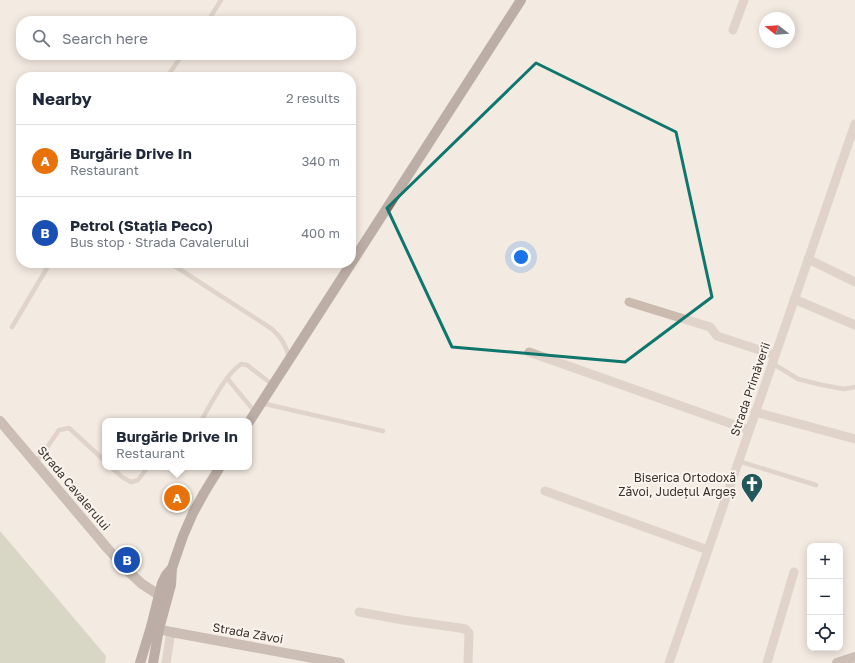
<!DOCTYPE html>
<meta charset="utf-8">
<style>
body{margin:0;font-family:"Golos Text",sans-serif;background:#f2f2f3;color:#1f2937}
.controls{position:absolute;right:12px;bottom:12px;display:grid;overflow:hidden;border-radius:8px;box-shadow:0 2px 10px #0003}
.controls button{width:36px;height:36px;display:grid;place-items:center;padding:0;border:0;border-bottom:1px solid #e0e1e3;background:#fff;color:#1f2937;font:20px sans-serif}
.compass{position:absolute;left:759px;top:12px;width:36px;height:36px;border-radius:50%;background:#fff;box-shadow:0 2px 10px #0003;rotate:287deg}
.you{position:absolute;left:521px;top:257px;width:14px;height:14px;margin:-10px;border:3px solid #fff;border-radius:50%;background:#1a73e8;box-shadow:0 0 0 6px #1a73e833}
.badge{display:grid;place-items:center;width:26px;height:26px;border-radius:50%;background:#235759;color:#fff;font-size:13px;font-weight:700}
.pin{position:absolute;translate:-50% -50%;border:2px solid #fff;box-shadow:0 1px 4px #0006}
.popup{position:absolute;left:102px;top:418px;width:150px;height:52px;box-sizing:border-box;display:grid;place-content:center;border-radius:8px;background:#fff;filter:drop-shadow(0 1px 3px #0005);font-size:13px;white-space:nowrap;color:#747a83}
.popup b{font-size:15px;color:#1f2937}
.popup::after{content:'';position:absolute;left:50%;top:100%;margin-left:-8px;border:8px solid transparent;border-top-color:#fff}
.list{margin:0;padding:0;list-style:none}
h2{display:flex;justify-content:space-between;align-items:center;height:52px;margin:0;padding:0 16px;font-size:17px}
h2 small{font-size:13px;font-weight:400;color:#747a83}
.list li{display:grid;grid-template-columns:26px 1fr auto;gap:12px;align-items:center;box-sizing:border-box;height:72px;padding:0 16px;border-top:1px solid #e0e1e3}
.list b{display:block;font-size:15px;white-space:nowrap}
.list p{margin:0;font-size:13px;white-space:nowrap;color:#747a83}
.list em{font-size:13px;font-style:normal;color:#747a83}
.icon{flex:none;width:22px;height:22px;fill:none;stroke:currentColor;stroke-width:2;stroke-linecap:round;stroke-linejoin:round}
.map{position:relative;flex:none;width:855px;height:663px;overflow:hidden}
.search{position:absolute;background:#fff;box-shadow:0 2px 10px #0003;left:16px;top:16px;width:340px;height:44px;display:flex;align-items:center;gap:10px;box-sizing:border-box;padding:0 14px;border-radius:16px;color:#747a83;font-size:15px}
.panel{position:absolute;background:#fff;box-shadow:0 2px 10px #0003;left:16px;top:72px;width:340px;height:196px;border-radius:16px}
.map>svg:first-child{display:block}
</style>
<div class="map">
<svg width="855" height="663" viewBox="0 0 855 663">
<rect width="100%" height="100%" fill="#f3eae2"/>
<path fill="#b8c1a2" d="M0,531L106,656L105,663H0Z"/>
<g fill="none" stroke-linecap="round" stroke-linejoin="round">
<path stroke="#cbbaae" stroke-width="4.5" d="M208,21L221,0
M167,77L182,55
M170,263L272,329C281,337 287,346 289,358
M12,327L50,263
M772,363L798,379L822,385L844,389L855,387
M227,378L255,412
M261,403L383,431
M201,421C211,404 225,375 241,364L247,365L273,385
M738,461L816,485
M35,463L46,449L59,430L69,428L105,461
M111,467L122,477L131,482L138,480L148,467"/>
<path stroke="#cbbaae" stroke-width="9" d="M733,30L744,0
M808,259L855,282
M794,299L855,325
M629,302L710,327L717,336L775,355
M529,352L749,430
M755,412L855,439
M545,491L708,550
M359,612L403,620L460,628L465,629L469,633L468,663
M166,663L171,632
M669,663L855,124
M767,663L794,572"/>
<path stroke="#9e8a7f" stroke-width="10" d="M0,421L108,549L128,571L142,584L159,595L166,598
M151,627L171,632L340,663
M837,663L855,657"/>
<path stroke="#7b675e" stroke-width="10" d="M249,422L521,0
M140,663L151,627L162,583L166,575L172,568L183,536L193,513L204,493L220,467
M153,663L159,629L171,585L172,568"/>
</g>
<path d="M0 0H855V663H0ZM536,63L676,132L712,297L625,362L452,347L387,208Z" fill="#f3eae2" fill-opacity=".55" fill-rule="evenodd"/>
<path fill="none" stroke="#0f766e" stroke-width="3" stroke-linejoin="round" d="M536,63L676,132L712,297L625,362L452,347L387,208Z"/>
<defs>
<g id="church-pin" transform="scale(1.15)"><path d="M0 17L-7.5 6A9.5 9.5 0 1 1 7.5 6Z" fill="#235759" stroke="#faf4ee"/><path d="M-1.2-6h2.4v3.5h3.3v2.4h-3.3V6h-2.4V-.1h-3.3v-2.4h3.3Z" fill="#fff"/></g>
</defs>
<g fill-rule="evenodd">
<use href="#church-pin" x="752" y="484"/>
</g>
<g text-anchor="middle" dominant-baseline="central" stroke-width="4" stroke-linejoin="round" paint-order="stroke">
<g font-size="12" fill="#3a302c" stroke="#faf4ee">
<text transform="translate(750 389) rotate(-71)">Strada Primăverii</text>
<text transform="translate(74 488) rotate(50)">Strada Cavalerului</text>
<text transform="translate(248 633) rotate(10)">Strada Zăvoi</text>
</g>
<g font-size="12" fill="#3a302c" stroke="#faf4ee" text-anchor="end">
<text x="736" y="477">Biserica Ortodoxă<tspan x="736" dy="14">Zăvoi, Județul Argeș</tspan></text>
</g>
</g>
</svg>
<div class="controls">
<button>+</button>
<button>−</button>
<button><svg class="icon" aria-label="locate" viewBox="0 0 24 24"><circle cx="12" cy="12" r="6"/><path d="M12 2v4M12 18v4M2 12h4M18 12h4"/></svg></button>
</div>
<svg class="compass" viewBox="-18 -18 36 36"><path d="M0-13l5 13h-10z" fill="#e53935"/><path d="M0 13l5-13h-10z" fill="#747a83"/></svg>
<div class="you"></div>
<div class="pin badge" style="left:177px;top:498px;background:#e8710a">A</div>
<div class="popup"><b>Burgărie Drive In</b>Restaurant</div>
<div class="pin badge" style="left:127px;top:560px;background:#1a4fb4">B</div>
<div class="search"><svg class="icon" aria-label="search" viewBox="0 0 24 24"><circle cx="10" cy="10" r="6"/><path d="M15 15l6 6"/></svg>Search here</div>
<section class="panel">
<h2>Nearby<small>2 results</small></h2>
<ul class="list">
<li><span class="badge" style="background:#e8710a">A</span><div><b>Burgărie Drive In</b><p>Restaurant</p></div><em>340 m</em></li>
<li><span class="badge" style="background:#1a4fb4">B</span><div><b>Petrol (Stația Peco)</b><p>Bus stop · Strada Cavalerului</p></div><em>400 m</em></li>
</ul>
</section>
</div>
